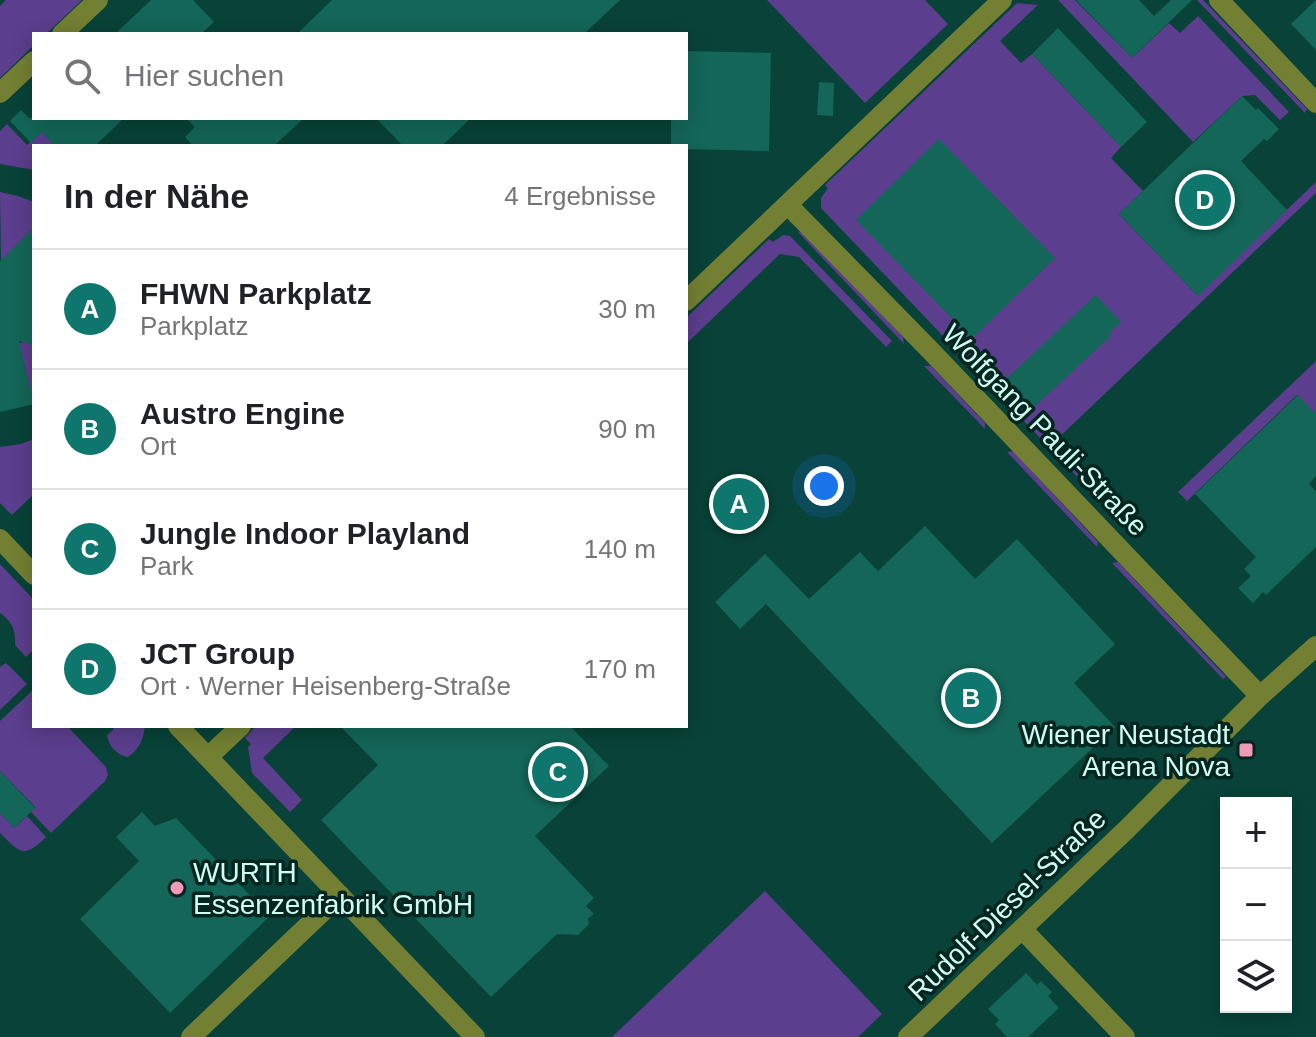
<!DOCTYPE html>
<html lang="de">
<meta charset="utf-8">
<style>
body{margin:0;font-family:Arial,sans-serif;background:#f6f6f6;color:#202124}
.controls{position:absolute;right:24px;bottom:24px;display:grid;overflow:hidden;border-radius:0px;box-shadow:0 4px 20px #0003}
.controls button{width:72px;height:72px;display:grid;place-items:center;padding:0;border:0;border-bottom:2px solid #e0e0e0;background:#fff;color:#202124;font:40px sans-serif}
.you{position:absolute;left:824px;top:486px;width:28px;height:28px;margin:-20px;border:6px solid #fff;border-radius:50%;background:#1a73e8;box-shadow:0 0 0 12px #1a73e833}
.badge{display:grid;place-items:center;width:52px;height:52px;border-radius:50%;background:#0f766e;color:#fff;font-size:26px;font-weight:700}
.pin{position:absolute;translate:-50% -50%;border:4px solid #fff;box-shadow:0 2px 8px #0006}
.list{margin:0;padding:0;list-style:none}
h2{display:flex;justify-content:space-between;align-items:center;height:104px;margin:0;padding:0 32px;font-size:34px}
h2 small{font-size:26px;font-weight:400;color:#757577}
.list li{display:grid;grid-template-columns:52px 1fr auto;gap:24px;align-items:center;box-sizing:border-box;height:120px;padding:0 32px;border-top:2px solid #e0e0e0}
.list b{display:block;font-size:30px;white-space:nowrap}
.list p{margin:0;font-size:26px;white-space:nowrap;color:#757577}
.list em{font-size:26px;font-style:normal;color:#757577}
.icon{flex:none;width:44px;height:44px;fill:none;stroke:currentColor;stroke-width:2;stroke-linecap:round;stroke-linejoin:round}
.map{position:relative;flex:none;width:1316px;height:1037px;overflow:hidden}
.search{position:absolute;background:#fff;box-shadow:0 4px 20px #0003;left:32px;top:32px;width:656px;height:88px;display:flex;align-items:center;gap:20px;box-sizing:border-box;padding:0 28px;border-radius:0px;color:#757577;font-size:30px}
.panel{position:absolute;background:#fff;box-shadow:0 4px 20px #0003;left:32px;top:144px;width:656px;height:584px;border-radius:0px}
.map>svg:first-child{display:block}
</style>
<div class="map">
<svg width="1316" height="1037" viewBox="0 0 1316 1037">
<rect width="100%" height="100%" fill="#084238"/>
<path fill="#5b3e8d" d="M6,0H82L46,34H34V45L0,78V6Z
M767,0H925L948,24L865,103Z
M1058,0H1075L1132,58L1169,23L1180,33L1198,16L1289,112L1280,120L1255,95L1242,96L1193,142Z
M1197,0H1203L1307,109L1305,113Z
M1017,3L1038,5L1000,41L1021,63L1032,54L1121,147L1111,158L1143,191L1119,214L1197,295L1316,182V193L1053,443L1129,522L1124,526L821,208V198L828,188L825,185Z
M7,124L27,145L42,132L55,146H34V170L0,164V131Z
M0,192L18,196L34,202V228L1,261Z
M797,231L807,235L903,337L904,344Z
M783,235L790,236L892,341L886,347L799,257L780,254L686,344V318L769,239L773,242Z
M25,342L34,345V404L19,343Z
M1316,361V414L1297,395L1187,501L1178,492Z
M924,366H931L985,423V429Z
M34,439V494L12,515L0,503V447L21,444Z
M1013,451L1098,542L1097,547L1007,452Z
M1118,562L1226,677L1223,679L1112,563Z
M0,564L34,600V649L26,657L15,645C16,630 12,621 0,613Z
M6,663L27,684L0,710V667Z
M33,690L34,726H67L106,767L108,775L105,781L51,833L31,812L35,807L0,771V721Z
M111,726H145C143,740 140,748 128,757C117,755 109,747 107,735L114,729Z
M256,726L295,727L263,758L302,800L290,812L252,773L248,747L251,744L245,738Z
M0,813L14,828L27,816L46,837C24,859 20,853 0,833Z
M765,891L882,1014L858,1037H612Z"/>
<path fill="#136658" d="M151,0H193L214,22L201,34H115Z
M332,0H620L584,34H297Z
M1076,0H1139L1154,16L1171,0H1192L1132,58Z
M1316,0V50L1291,24Z
M1058,28L1147,122L1121,147L1032,54Z
M686,51L771,53L769,151L686,149V146H671V118H686Z
M819,82L834,83L833,116L817,115Z
M1242,96L1256,110L1258,108L1279,129L1267,141L1264,139L1241,161L1287,210L1198,296L1119,214Z
M21,110L29,118H124L95,146H55L42,132L31,143L10,121Z
M186,118H304L274,146H193L185,137L195,127Z
M376,118H471L442,146H403Z
M939,139L1055,258L972,339L856,220Z
M34,228V345L19,341L34,404L0,412V261Z
M1096,295L1121,322L1109,333L1112,335L1033,408L1006,379Z
M1298,395L1316,414V476L1309,484L1316,491V547L1266,595L1263,592L1253,603L1238,588L1251,576L1244,569L1256,557L1195,494Z
M925,526L975,579L1017,539L1115,644L1074,683L1115,727L992,843L766,604L740,629L715,602L765,554L809,599L860,552L878,571Z
M340,726H570L609,766L535,836L594,898L586,906L594,914L588,918L589,924L578,935L557,934L491,997L321,820L378,765Z
M0,771L35,808L14,828L0,813Z
M142,812L155,826L176,818L270,916L170,1013L80,919L139,861L116,837Z
M1026,973L1037,985L1041,981L1052,992L1048,996L1059,1008L1028,1037H1007L995,1024L999,1020L988,1009Z"/>
<g fill="none" stroke-linecap="round" stroke-linejoin="round">
<path stroke="#738033" stroke-width="20" d="M1219,0L1316,103
M62,34L98,0
M0,93L34,61
M788,205L929,349L1260,696
M686,301L1002,0
M0,539L34,575
M178,726L475,1037
M208,757L241,726
M1022,929L1125,1037
M191,1037L340,895
M908,1037L1127,829L1260,696L1316,646"/>
</g>
<g fill="#f09ab7" stroke="#052620" stroke-width="3">
<rect x="1238" y="742" width="16" height="16" rx="4"/>
<circle cx="177" cy="888" r="8"/>
</g>
<g text-anchor="middle" dominant-baseline="central" stroke-width="7" stroke-linejoin="round" paint-order="stroke">
<g font-size="28" fill="#cffdf1" stroke="#052620">
<text transform="translate(1045 430) rotate(46)">Wolfgang Pauli-Straße</text>
<text transform="translate(1007 905) rotate(-44)">Rudolf-Diesel-Straße</text>
</g>
<g font-size="28" fill="#cffdf1" stroke="#052620" text-anchor="end">
<text x="1230" y="734">Wiener Neustadt<tspan x="1230" dy="32">Arena Nova</tspan></text>
<text x="193" y="872" text-anchor="start">WURTH<tspan x="193" dy="32">Essenzenfabrik GmbH</tspan></text>
</g>
</g>
</svg>
<div class="controls">
<button>+</button>
<button>−</button>
<button><svg class="icon" aria-label="layers" viewBox="0 0 24 24"><path d="M12 4l9 5-9 5-9-5zM3 14l9 5 9-5"/></svg></button>
</div>
<div class="you"></div>
<div class="pin badge" style="left:739px;top:504px">A</div>
<div class="pin badge" style="left:971px;top:698px">B</div>
<div class="pin badge" style="left:558px;top:772px">C</div>
<div class="pin badge" style="left:1205px;top:200px">D</div>
<div class="search"><svg class="icon" aria-label="search" viewBox="0 0 24 24"><circle cx="10" cy="10" r="6"/><path d="M15 15l6 6"/></svg>Hier suchen</div>
<section class="panel">
<h2>In der Nähe<small>4 Ergebnisse</small></h2>
<ul class="list">
<li><span class="badge">A</span><div><b>FHWN Parkplatz</b><p>Parkplatz</p></div><em>30 m</em></li>
<li><span class="badge">B</span><div><b>Austro Engine</b><p>Ort</p></div><em>90 m</em></li>
<li><span class="badge">C</span><div><b>Jungle Indoor Playland</b><p>Park</p></div><em>140 m</em></li>
<li><span class="badge">D</span><div><b>JCT Group</b><p>Ort · Werner Heisenberg-Straße</p></div><em>170 m</em></li>
</ul>
</section>
</div>
